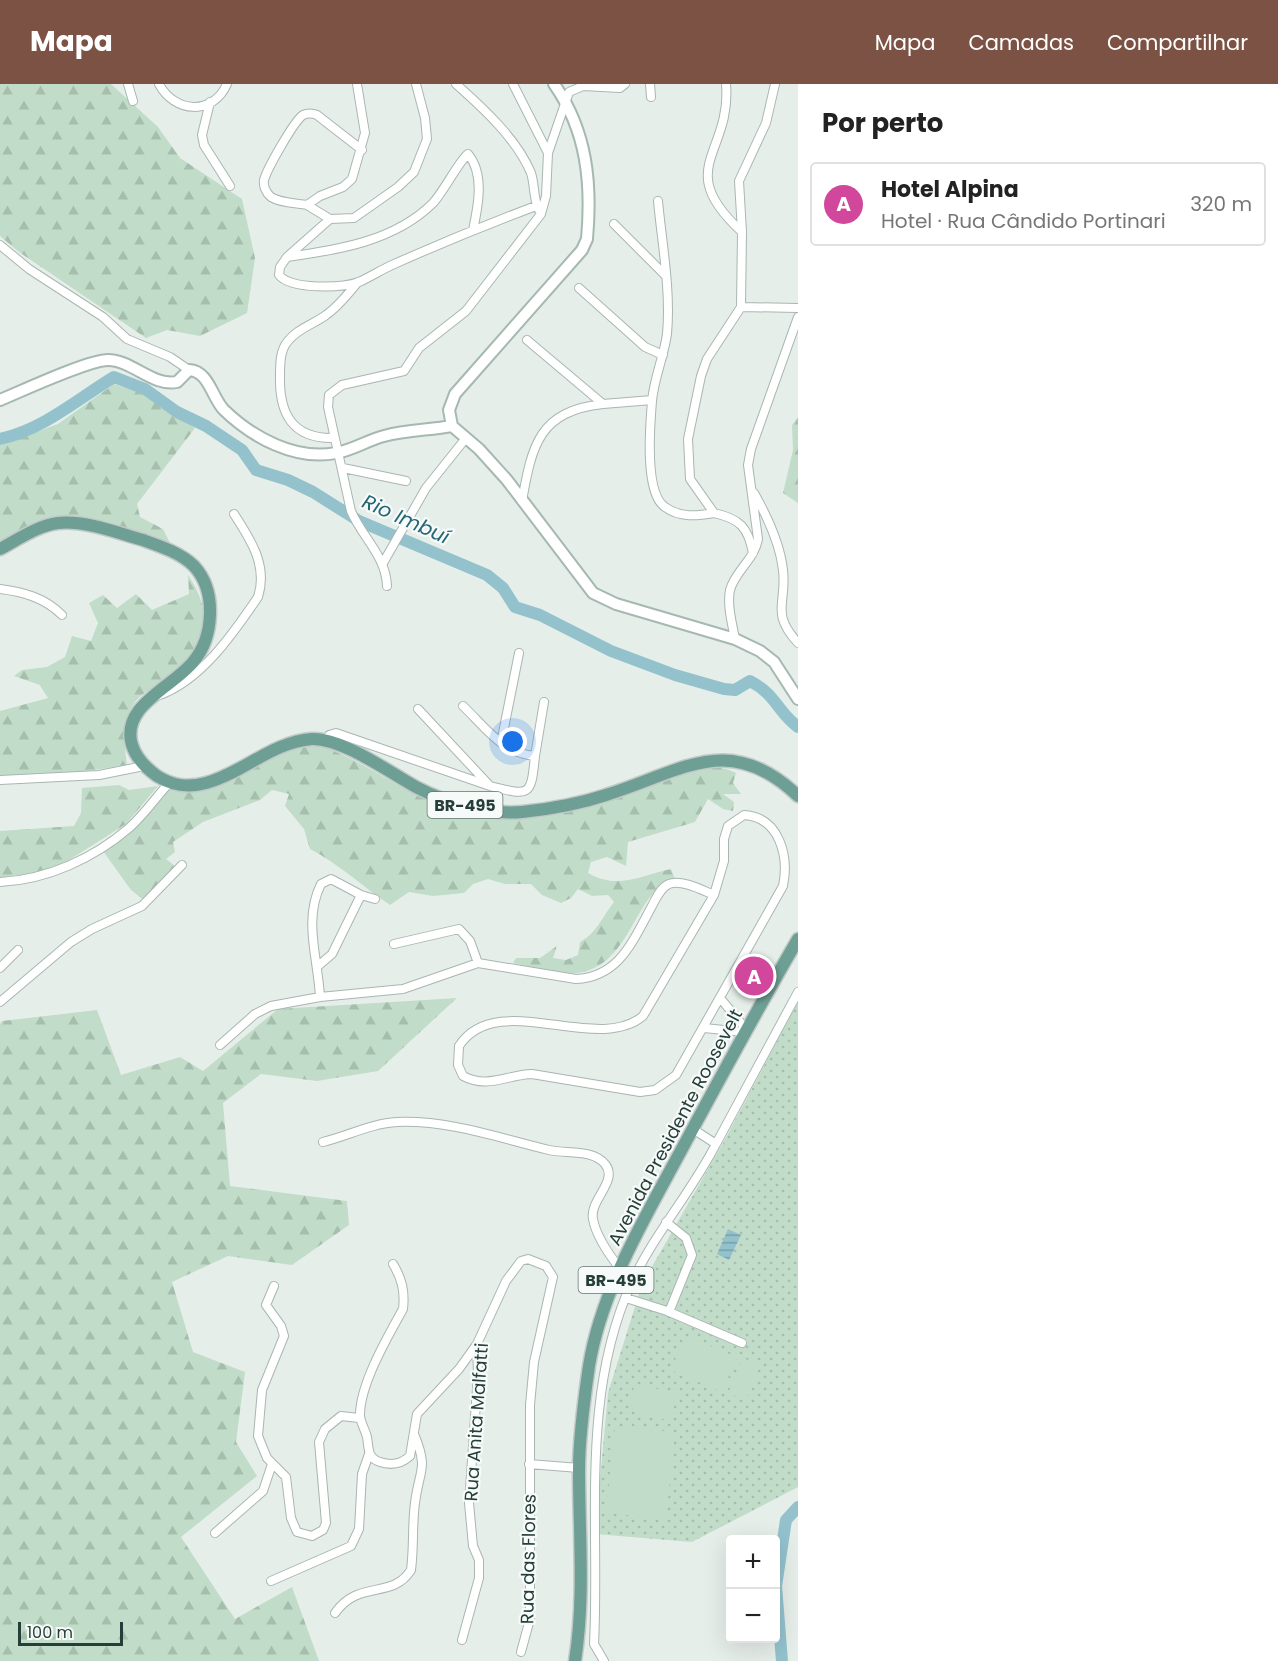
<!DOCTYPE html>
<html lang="pt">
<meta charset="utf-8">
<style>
body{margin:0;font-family:Poppins,sans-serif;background:#f6f6f6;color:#222}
.controls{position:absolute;right:18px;bottom:18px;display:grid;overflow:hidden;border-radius:6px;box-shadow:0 6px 24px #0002}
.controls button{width:54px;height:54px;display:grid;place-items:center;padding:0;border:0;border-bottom:2px solid #e0e0e0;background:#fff;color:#222;font:30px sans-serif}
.scale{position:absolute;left:18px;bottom:15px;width:105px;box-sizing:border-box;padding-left:6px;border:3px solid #263e39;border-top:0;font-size:16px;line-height:21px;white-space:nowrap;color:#263e39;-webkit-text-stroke:4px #f6faf8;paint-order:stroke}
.you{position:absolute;left:513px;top:658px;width:21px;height:21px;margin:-15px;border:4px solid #fff;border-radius:50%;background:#1a73e8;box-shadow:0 0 0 9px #1a73e833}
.badge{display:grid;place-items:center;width:39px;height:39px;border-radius:50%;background:#7b5243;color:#fff;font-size:20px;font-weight:700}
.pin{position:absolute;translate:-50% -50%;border:3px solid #fff;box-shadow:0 2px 6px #0006}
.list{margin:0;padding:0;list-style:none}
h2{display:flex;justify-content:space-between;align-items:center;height:78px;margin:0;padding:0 24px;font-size:26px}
h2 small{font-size:20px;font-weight:400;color:#767676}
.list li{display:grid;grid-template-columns:39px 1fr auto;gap:18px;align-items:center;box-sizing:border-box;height:84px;margin:0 12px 12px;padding:0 12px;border:2px solid #e0e0e0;border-radius:6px}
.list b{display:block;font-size:22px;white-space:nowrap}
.list p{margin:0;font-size:20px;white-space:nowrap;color:#767676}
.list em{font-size:20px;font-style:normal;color:#767676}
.map{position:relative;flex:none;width:798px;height:1577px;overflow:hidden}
header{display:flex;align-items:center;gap:36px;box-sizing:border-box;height:84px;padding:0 30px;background:#7b5243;color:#fff}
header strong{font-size:28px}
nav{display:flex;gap:33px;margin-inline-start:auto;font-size:21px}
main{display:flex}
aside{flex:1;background:#fff}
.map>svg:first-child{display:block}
</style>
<header>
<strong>Mapa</strong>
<nav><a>Mapa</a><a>Camadas</a><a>Compartilhar</a></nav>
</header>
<main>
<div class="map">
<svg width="798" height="1577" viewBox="0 0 798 1577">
<defs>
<pattern id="grass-dots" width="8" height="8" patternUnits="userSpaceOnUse" patternTransform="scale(1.5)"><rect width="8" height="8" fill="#c1ddc9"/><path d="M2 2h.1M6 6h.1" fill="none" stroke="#a6bfad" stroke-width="1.8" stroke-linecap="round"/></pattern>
<pattern id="forest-firs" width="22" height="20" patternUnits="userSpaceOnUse" patternTransform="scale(1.5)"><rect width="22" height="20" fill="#c1ddc9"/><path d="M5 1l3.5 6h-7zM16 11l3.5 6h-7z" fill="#a6bfad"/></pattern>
<pattern id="water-rules" width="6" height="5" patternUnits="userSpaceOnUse" patternTransform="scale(1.5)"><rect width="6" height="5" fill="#93c2cd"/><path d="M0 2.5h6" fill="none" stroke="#789fa7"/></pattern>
</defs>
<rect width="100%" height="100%" fill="#e6eeea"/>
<path fill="url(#grass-dots)" d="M798,918V1403L692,1458L595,1450L608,1309L642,1200L723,1059Z"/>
<path fill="url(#forest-firs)" d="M0,0H111L158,43L180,74L242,115L255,174L247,229L200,252L167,246L146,254L19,168L0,152Z
M114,300L141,309L195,344L137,420L140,433L163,445L170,459L60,433L0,460V361L58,340Z
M798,333V419L783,409L793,366L792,341Z
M188,491C220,538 200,568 160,599C152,604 140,611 135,618C122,638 124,660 127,681L73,689L0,692V627L48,614L40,601L14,592L22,586L47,583L65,573L72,552L91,557L98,539L89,519L103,511L117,524L136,510L152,526L189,510Z
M322,662C358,676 382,693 415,710C473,741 531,734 593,721C635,711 694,668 736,689L733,699L741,710H723L734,718L733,727L723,725L708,715L695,738L628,758L626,782L607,773L591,778L588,789C618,806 639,792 671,785L675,795C634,805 633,881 578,889C558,891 533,883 513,879L516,874H540L557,862L553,874L566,876L578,871L580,858C597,849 602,833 614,818L608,811L592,812L578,805L571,814L561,819L542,811L531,800H505L488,795L473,800L464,809L433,812L409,808L390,821C363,803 338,779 310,765L304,745L285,722L289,710L272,706L260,716L203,738L173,758L175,768L166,775L175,782L144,816L131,806L103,767L135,744L170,703L191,707L291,663Z
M119,701L129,706L158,702L126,740L66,778L25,793L0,794V747L74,742L81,729L82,704Z
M457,914L378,987L317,997L261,990L223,1019L230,1102L347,1117L349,1141L292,1181L228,1172L172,1198L193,1268L245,1288L236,1358L257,1392L181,1453L235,1535L292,1503L319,1577H0V940L2,937L97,926L121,991L180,973L203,987L278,925Z"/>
<path fill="#c1ddc9" d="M685,1252L737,1273L722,1308L671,1286Z
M743,1274L760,1281L746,1316L728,1309Z
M635,1299L677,1310L670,1337L628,1326Z
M615,1342L675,1348L666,1435L606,1429Z"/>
<path fill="url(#water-rules)" d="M728,1145L741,1151L729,1176L717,1170Z"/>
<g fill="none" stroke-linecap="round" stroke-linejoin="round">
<path stroke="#93c2cd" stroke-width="12" d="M0,355C44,345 76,316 114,293L145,305L177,328L206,342L242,366L256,386L288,396L313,408L359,437L487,491L503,504L515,523L540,531L611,567L675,591L724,605L735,606L750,597C777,611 777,628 798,643
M782,1577L776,1502L786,1436L798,1423"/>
<g stroke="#a9b6b1" stroke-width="10">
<path id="street" d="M128,0L133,17
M159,0C174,29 213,32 227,0
M456,0C483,24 517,55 531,89C535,101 533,115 539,126
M513,0L548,69
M650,0L651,13
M726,0C732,70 672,84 742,148
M210,18L202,51L204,61L230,102
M658,117C662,160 671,206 667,250C664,272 654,294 652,317C650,341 644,409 665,423C680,434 697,432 714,429
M307,121C296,119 280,119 271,113C266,109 263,102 264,96C267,85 294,37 303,31C308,29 312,29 317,31L362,66
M330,135L307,121L320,112L343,103L352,95L365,49L357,0
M614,140L666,192
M473,146C478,123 485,90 468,70C459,77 444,107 433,119C395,157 338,166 287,173L280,183L279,191C291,206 342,204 359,198C370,193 381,186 392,181C439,160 488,140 536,122
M0,161L29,185L103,233L127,255L170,273L189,286
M287,173L330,135L354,134L398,103L414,88L427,55L425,34L416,0
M579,204L645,263L663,271
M741,223L798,224
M527,256L603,320L652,316
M334,354C292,355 279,329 280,292C280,280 280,266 288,257C297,245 314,240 326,231C338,223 348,210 358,198
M343,384L406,397
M754,409C767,432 780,459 783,486C787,520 770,528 798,559
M522,417C532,361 539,327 603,320
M753,469C748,443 740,435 714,429L690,395L688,355L701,292L707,275L741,223L742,148L739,97L766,39L775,0
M383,479L426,404L466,354
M387,502C386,472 362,453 351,427L328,323L329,311L342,301L404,287L419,264L466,227L541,130L546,112L548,69L569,8L583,2L620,4L625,0
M0,505C24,508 45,514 62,531
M735,555C732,539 727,521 730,506C735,487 755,475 758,455L748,381L751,365L798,233
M157,612C200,598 233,550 258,513C268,482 251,456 234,430
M418,625L489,701
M328,658L329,651L336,649L490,702C530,712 531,713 535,672C502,669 486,644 463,622
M501,659L519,569
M535,672L544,618
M0,696L99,691L144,682
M744,731C780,733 789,773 783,802L676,991L655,1006L640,1008L532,990C506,991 488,1005 463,992L458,981L459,962C497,904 597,971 643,932L714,811L724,777V755L728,742Z
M0,798C47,796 94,774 129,744C144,731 156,713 169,699
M394,860L459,845L470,857L478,879
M318,882L332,870L361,811
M0,884L18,866
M320,913C318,874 303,836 321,800L331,795L361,811L375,815
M720,914L746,945
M0,918L71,858L92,845L142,822L182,781
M704,944L744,948
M220,961L255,930L271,922L320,913L403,905L478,879L576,895C620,893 633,856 652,822C656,814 661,803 669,800C681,795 702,806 714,811
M323,1058C347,1052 373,1039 397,1038C450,1036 499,1054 549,1066C567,1070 592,1065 605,1080C619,1097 589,1116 593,1135C596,1153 610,1172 621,1186
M716,1060L798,908
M666,1138L686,1154L692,1171L669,1228
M393,1180C402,1195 405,1207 403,1225C388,1252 360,1300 360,1331C360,1338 365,1345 367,1353C369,1364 367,1374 380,1378C392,1382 401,1380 410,1372L417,1330L459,1285L477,1260
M274,1202L266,1221L281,1242L284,1252L262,1306L258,1352L267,1374L286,1393L291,1434L297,1448L312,1452L323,1446L326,1439L319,1358L325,1345L341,1332L359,1334
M626,1214L667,1227L742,1259
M529,1380L579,1384
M215,1449L263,1407L272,1380
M271,1497L351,1462L359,1445L362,1390L369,1370
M335,1529C359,1495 392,1516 411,1486C414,1464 412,1441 415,1419C419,1385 429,1386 414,1350
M462,1556L479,1494V1476L473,1462L469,1419L478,1290L477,1260L506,1197L521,1177L528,1175L546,1182L553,1193L534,1278L530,1321V1535L521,1568
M604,1577L594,1560C600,1441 580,1313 631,1200C654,1150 691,1109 716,1060L693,1045"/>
</g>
<g stroke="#a5b8b2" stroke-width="14">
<path id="secondary" d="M554,0C587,47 592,99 587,155L582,166L455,310L449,326L452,342L479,365L507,396L593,509L616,520L735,555L760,567L774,578L798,615
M0,316C22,307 88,276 108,276C132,276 153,303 177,298L189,286C209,287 212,314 224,326C252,353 295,377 336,369C353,366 368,356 384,352C406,346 430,346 452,342"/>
</g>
<g stroke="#c2c9c8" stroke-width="15">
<path id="primary" d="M0,465C17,456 39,441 58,439C84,436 118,449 143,456C160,462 181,469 194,482C217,507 214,553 193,578C173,603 120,622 132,661C136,674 146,684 157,692C173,702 188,704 206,699C243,689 272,658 312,655C342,654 389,688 416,703C446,719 488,731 522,728C551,725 579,720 606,711C681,688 729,646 798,712
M575,1577C585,1514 579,1450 579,1386C579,1352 584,1316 589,1282C601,1208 642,1139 677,1074C717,1000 756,927 798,855"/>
</g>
<use href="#street" stroke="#fff" stroke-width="8"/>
<use href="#secondary" stroke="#fff" stroke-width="10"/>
<use href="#primary" stroke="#6e9f94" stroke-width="12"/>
</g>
<g text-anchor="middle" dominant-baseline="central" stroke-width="4.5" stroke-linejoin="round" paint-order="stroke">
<g fill="#f6faf8" stroke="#647672" stroke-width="1.5">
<rect x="427.5" y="708" width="75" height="26" rx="4.5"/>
<rect x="578.5" y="1183" width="75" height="26" rx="4.5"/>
</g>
<g font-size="16" font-weight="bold" fill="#263e39">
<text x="465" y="721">BR-495</text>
<text x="616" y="1196">BR-495</text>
</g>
<g font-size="18" fill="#263e39" stroke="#f6faf8">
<text transform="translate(675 1043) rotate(-62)">Avenida Presidente Roosevelt</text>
<text transform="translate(476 1338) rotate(-86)">Rua Anita Malfatti</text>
<text transform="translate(528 1475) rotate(-89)">Rua das Flores</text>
</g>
<g font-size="20" font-style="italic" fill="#246676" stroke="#f6faf8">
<text transform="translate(406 435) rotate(24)">Rio Imbuí</text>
</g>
</g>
</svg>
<div class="controls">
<button>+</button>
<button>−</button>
</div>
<div class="scale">100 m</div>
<div class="you"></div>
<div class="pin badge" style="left:754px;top:892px;background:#d1479c">A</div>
</div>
<aside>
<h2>Por perto<small></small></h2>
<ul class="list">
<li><span class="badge" style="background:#d1479c">A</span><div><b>Hotel Alpina</b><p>Hotel · Rua Cândido Portinari</p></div><em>320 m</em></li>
</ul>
</aside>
</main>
